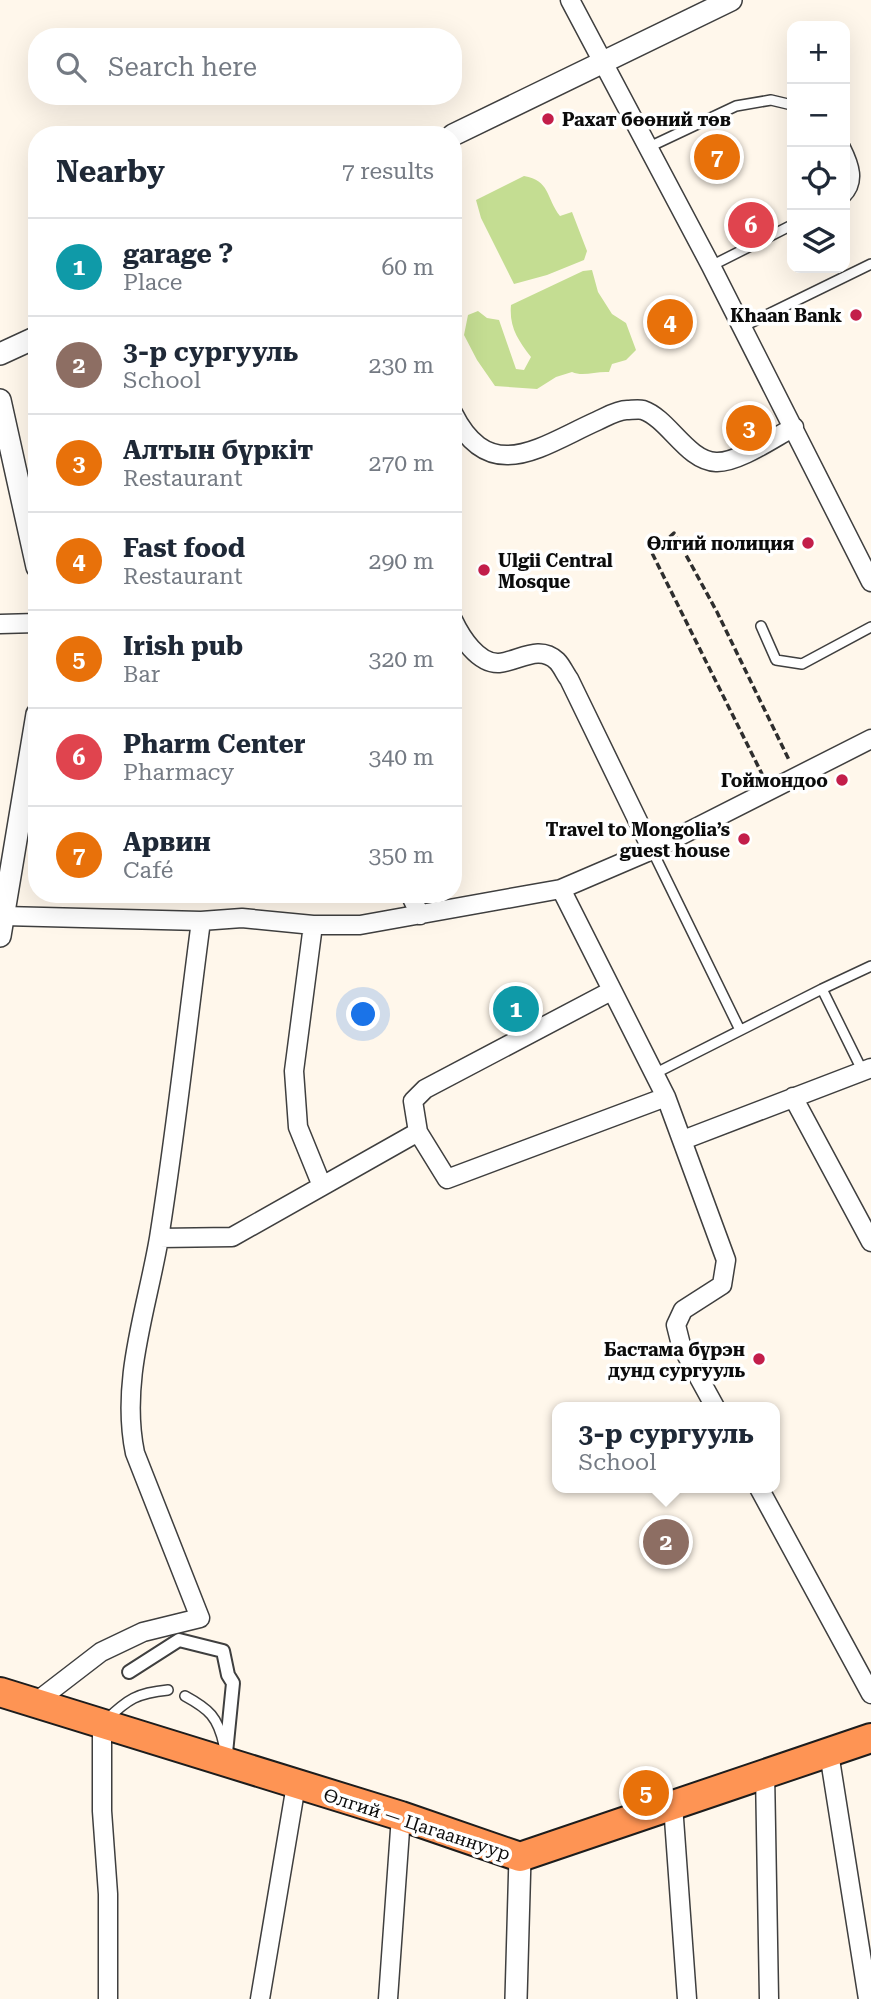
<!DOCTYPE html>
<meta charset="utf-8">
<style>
body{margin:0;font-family:"Roboto Serif",serif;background:#f2f2f3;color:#1f2937}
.controls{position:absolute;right:21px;top:21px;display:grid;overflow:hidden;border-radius:14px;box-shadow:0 7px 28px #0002}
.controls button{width:63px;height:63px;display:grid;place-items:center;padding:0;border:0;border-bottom:2px solid #e0e1e3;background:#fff;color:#1f2937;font:35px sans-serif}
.you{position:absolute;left:364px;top:1015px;width:24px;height:24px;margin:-18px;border:5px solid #fff;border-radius:50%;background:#1a73e8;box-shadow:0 0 0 10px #1a73e833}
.badge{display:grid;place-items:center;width:46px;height:46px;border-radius:50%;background:#d93025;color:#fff;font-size:23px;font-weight:700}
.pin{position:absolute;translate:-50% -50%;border:4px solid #fff;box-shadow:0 2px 7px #0006}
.popup{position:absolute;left:552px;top:1402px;width:228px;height:91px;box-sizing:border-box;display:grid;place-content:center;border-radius:14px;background:#fff;filter:drop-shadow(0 2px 5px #0005);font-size:23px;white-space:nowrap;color:#747a83}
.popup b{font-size:26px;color:#1f2937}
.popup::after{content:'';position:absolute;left:50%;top:100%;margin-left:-14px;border:14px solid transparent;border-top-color:#fff}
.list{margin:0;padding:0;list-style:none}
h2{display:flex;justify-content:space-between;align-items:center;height:91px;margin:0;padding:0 28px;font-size:30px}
h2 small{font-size:23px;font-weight:400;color:#747a83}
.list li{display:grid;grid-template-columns:46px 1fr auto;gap:21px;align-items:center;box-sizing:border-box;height:98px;padding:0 28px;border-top:2px solid #e0e1e3}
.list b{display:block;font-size:26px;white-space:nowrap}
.list p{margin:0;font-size:23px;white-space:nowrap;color:#747a83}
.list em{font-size:23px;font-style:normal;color:#747a83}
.icon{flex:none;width:38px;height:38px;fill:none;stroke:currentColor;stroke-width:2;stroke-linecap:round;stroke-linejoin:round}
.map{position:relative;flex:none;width:871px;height:1999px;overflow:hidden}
.search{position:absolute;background:#fff;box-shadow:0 7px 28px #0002;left:28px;top:28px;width:434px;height:77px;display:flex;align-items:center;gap:18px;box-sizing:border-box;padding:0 24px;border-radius:28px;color:#747a83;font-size:26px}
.panel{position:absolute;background:#fff;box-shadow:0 7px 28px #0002;left:28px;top:126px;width:434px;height:777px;border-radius:28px}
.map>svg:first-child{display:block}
</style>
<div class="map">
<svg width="871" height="1999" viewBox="0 0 871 1999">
<rect width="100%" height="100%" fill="#fff7eb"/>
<path fill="#c4dd92" d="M524,176C550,180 546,198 560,216L572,212L587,251L584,260L547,275L514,284L481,218L476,200Z
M592,270L598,292L612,314L626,323L636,350L626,360L612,364L609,372C596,371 583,377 572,372L556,377L537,389L495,386L477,360L464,335L468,315L478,311L487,318L499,320L516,369L524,370L531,357C518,340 509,327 511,305L583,271Z"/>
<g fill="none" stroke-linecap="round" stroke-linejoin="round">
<g stroke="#3f3f3f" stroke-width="12">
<path id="service" d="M845,146C854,164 861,182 845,198
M647,148L736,106L771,100L792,105
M711,266L792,225
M742,327L871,264
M761,626L776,660L802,664L871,627
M652,850L740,1030
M862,1070L822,989L871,966
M654,1074L822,989
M185,1696C209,1709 218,1717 224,1745
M106,1720C128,1699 137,1693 168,1690"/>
</g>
<g stroke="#3f3f3f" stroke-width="16">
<path id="pedestrian" d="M129,1672L179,1640L223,1651L228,1675L233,1683L226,1753"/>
</g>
<g stroke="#3f3f3f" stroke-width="21">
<path id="minor" d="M570,0L711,266L871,582
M453,413C490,487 541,446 597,421C606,417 617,410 627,410C631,410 639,409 643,410C669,419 687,461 716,462C738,463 775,437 794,427
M453,620C461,637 478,664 499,663C519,661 539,644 557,661C562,666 565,674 569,679L652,850
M0,624L37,623
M561,889L666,1097L726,1260L722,1285L683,1310L676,1325L681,1345L715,1407
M410,894L420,915
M4,916L201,921L242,918L313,925H360L561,889L652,850L871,739
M313,925L294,1071L298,1127L322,1186
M611,991L425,1089L413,1101L418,1132L447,1179L666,1097
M793,1097L871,1242
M683,1140L871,1068
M159,1238L232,1237L418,1132
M759,1488L871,1694
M36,1702L101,1652L143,1632L200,1618L135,1453C120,1381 147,1309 159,1238C176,1132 187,1026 201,921
M102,1724V1811L108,1894V1999
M829,1753L868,1999
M765,1772L769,1999
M673,1805L687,1999
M260,1999L296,1785
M388,1999L401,1816"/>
</g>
<g stroke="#3f3f3f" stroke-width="24">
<path id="tertiary" d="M453,135L731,0
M0,354L37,337
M0,400L37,567
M0,936L37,714
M516,1999L520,1857"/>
</g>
<g stroke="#1d1d1d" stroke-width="32">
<path id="trunk" d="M0,1692L401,1816L520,1857L871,1738"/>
</g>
<path stroke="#2e2e2e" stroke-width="3.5" stroke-dasharray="7 3.5" stroke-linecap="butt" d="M763,776L652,553L674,533L717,612L790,762"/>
<use href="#service" stroke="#fff" stroke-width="9"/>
<use href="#pedestrian" stroke="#fff" stroke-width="12"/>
<use href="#minor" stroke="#fff" stroke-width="18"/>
<use href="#tertiary" stroke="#fff" stroke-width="21"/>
<use href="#trunk" stroke="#fe9454" stroke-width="28"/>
</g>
<g fill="#c31e4a" stroke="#fff" stroke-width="2.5">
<circle cx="548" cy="119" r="7"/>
<circle cx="856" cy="315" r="7"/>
<circle cx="808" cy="543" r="7"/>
<circle cx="484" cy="570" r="7"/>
<circle cx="842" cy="780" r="7"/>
<circle cx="744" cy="839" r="7"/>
<circle cx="759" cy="1359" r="7"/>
</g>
<g text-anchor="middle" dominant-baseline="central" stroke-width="7" stroke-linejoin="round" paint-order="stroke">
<g font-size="18" font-weight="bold" fill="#0c0c0c" stroke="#fff" text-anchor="end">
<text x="562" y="119" text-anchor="start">Раxат бөөний төв</text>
<text x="842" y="315">Khaan Bank</text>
<text x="794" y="543">Өлгий полиция</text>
<text x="498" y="560" text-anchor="start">Ulgii Central<tspan x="498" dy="21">Mosque</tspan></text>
<text x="828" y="780">Гоймондоо</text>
<text x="730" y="829">Travel to Mongolia’s<tspan x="730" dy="21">guest house</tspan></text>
<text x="745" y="1349">Бастама бүрэн<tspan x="745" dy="21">дунд сургууль</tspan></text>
</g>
<g font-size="18" fill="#0c0c0c" stroke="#fff">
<text transform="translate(417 1824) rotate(18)">Өлгий — Цагааннуур</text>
</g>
</g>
</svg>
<div class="controls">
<button>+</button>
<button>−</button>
<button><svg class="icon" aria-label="locate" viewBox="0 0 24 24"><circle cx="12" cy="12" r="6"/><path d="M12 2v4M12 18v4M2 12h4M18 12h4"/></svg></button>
<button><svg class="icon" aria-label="layers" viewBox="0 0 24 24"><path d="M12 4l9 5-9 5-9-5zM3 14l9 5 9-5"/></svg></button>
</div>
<div class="you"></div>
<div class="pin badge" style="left:516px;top:1009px;background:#0f9aa8">1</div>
<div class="pin badge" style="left:666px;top:1542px;background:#8d6e63">2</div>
<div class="popup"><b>3-р сургууль</b>School</div>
<div class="pin badge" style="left:749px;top:428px;background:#e8710a">3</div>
<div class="pin badge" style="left:670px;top:322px;background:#e8710a">4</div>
<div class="pin badge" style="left:646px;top:1793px;background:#e8710a">5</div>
<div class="pin badge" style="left:751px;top:225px;background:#e0444e">6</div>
<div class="pin badge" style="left:717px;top:157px;background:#e8710a">7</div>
<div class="search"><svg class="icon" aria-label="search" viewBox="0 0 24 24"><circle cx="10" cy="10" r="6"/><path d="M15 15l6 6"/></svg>Search here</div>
<section class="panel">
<h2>Nearby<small>7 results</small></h2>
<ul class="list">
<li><span class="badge" style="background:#0f9aa8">1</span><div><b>garage ?</b><p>Place</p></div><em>60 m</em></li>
<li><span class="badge" style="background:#8d6e63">2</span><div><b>3-р сургууль</b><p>School</p></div><em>230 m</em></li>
<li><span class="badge" style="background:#e8710a">3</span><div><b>Алтын бүркiт</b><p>Restaurant</p></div><em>270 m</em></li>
<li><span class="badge" style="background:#e8710a">4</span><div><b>Fast food</b><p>Restaurant</p></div><em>290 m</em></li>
<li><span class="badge" style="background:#e8710a">5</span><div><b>Irish pub</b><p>Bar</p></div><em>320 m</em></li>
<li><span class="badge" style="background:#e0444e">6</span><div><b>Pharm Center</b><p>Pharmacy</p></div><em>340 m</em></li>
<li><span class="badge" style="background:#e8710a">7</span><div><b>Арвин</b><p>Café</p></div><em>350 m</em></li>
</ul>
</section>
</div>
